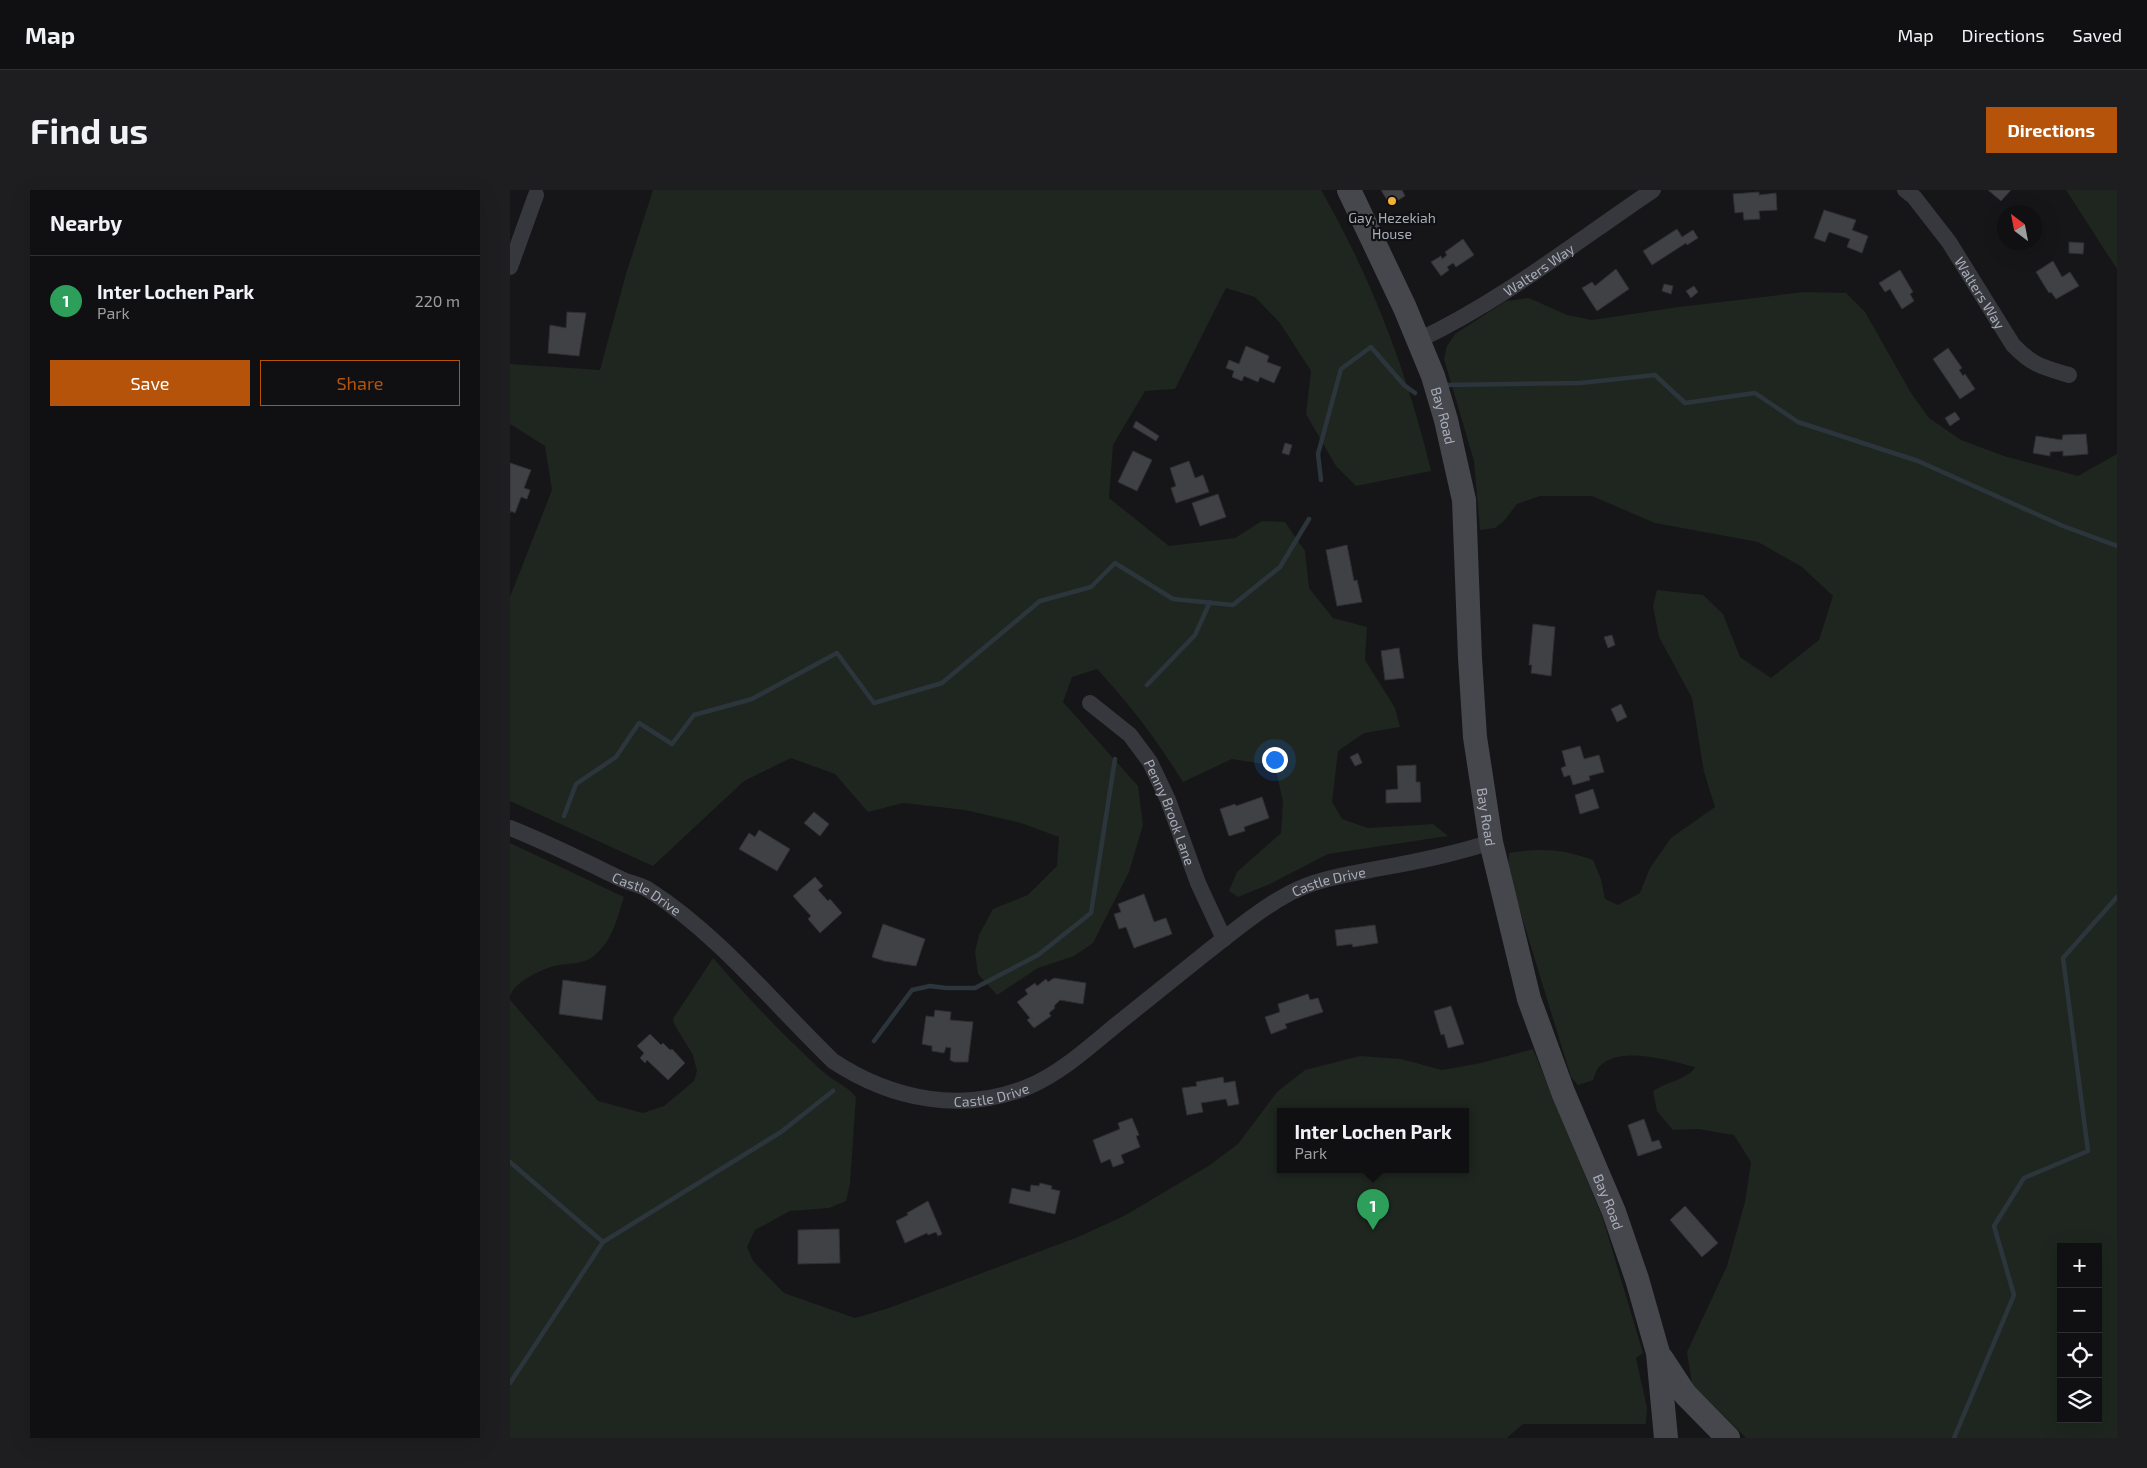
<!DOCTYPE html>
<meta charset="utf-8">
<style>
body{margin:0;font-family:"Exo 2",sans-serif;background:#1e1e20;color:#f1f3f6}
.controls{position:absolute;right:15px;bottom:15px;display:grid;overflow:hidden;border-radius:0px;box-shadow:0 5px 20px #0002}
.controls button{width:45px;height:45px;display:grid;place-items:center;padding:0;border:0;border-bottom:1px solid #303032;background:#101012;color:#f1f3f6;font:25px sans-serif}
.compass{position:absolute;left:1487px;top:15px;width:45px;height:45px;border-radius:50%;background:#101012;box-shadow:0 5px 20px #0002;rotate:328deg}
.you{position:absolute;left:764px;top:569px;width:18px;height:18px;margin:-12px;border:4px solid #fff;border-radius:50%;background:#1a73e8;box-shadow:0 0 0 8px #1a73e833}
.badge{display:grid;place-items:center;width:32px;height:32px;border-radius:50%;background:#b45309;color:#fff;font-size:16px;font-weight:700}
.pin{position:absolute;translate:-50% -41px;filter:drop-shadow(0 1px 2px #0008)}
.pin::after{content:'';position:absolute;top:26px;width:18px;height:15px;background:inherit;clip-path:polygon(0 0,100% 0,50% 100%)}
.popup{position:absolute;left:767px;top:918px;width:192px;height:65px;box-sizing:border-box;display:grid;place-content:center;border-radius:0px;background:#101012;filter:drop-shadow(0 1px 4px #0005);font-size:16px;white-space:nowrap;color:#9c9d9f}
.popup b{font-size:19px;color:#f1f3f6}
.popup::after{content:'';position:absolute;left:50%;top:100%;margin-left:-10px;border:10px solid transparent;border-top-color:#101012}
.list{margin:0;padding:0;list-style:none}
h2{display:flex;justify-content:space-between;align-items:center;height:65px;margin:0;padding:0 20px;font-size:21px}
h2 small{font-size:16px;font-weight:400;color:#9c9d9f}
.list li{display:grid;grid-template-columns:32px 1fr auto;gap:15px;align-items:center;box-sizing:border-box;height:90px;padding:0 20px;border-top:1px solid #303032}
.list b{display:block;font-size:19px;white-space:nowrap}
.list p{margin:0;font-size:16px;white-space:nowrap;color:#9c9d9f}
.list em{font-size:16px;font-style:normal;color:#9c9d9f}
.actions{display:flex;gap:10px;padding:15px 20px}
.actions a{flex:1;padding:11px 0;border:1px solid #b45309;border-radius:0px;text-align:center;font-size:18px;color:#b45309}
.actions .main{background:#b45309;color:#fff}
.icon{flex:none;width:28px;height:28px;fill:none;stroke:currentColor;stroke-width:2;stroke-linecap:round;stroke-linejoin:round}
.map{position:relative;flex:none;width:1607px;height:1248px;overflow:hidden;border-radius:0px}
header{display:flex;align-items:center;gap:30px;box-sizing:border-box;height:70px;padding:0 25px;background:#101012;border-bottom:1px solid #303032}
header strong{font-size:24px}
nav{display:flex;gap:28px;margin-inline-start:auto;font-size:18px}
.intro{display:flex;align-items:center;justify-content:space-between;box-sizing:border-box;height:120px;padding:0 30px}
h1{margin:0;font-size:35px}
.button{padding:12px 22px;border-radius:0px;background:#b45309;color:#fff;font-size:18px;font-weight:700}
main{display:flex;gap:30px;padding:0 30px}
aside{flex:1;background:#101012;border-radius:0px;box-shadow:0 5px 20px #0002}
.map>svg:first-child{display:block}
</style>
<header>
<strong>Map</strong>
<nav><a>Map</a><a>Directions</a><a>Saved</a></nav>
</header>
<div class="intro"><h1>Find us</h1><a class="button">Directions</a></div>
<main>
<aside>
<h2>Nearby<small></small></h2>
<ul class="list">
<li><span class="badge" style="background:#2e9e5b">1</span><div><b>Inter Lochen Park</b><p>Park</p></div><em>220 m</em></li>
</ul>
<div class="actions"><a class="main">Save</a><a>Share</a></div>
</aside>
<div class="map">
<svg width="1607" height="1248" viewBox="0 0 1607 1248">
<rect width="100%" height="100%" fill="#161618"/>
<path fill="#1e261f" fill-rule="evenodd" d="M143,0H811C861,87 898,183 921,281L846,296L826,276L796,224L801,181L770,133L745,107L716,98L665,199L635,201L603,255L599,308L659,356L725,348L752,331L775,332L795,361L799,398L823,428L857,437L855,470L885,518L890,537L854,543L828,561L822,612L832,629L858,638L923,634L938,646L818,664L760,694L728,707L719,701L727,682L771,643L773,612L765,576L722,569L673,592C648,552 620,514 587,479L562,487L553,512L628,596L633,635L619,682L583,753L564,766L528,778L487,805L468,784L465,762L469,745L483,719L518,705L547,676L549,647L511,633L455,620L393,613L358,622L325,584L281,568L234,591L143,676L0,611V407L42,300L35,256L0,234V174L90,180L116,84Z
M1556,0H1607V79Z
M1294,102L1336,103L1355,122L1401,203L1419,228L1451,250L1494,266L1568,286L1607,264V1248H1236L1182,1194L1177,1162L1217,1076L1235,1012L1241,972L1224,945L1188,939L1163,940L1147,921L1143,901C1156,892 1179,889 1185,877C1160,871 1111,855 1090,876C1086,879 1085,886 1083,890L1068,895L1061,887L998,682L999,663C1032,658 1051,659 1083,670L1091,689L1095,709L1108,715L1130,703L1140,678L1161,648L1205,617L1194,582L1182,508L1149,447L1143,416L1147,400L1193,405L1213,424L1230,467L1261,488L1309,450L1323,406L1292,377L1248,352L1145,333L1082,306H1030L1007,314L993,332L985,338L970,340L964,271L934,169L937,156L945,144L996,111L1019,108L1057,125L1082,130L1169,117ZM1551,1057H1588V1229H1551Z
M0,653L114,707C107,728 103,750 85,765C74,775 57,773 44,776C28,781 6,791 0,806Z
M203,768C237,807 272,844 310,879C321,890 336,895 346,907L340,994L336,1011L319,1018L280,1021L245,1040L237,1057L243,1071L274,1103L345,1128L379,1118L568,1047L614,1026L700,975L728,954L767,902L795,880L850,866L891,869L932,880L971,873L1023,859L1093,1029L1133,1163L1126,1168L1137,1218L1136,1234H1013L997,1248H0V810L88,911L133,923L154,916L184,891L187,881L183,865L164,834L163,829ZM770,921H956V979H770Z"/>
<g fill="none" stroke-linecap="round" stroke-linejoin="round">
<path stroke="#2c353c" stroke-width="4.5" d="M935,195L1070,193L1145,185L1175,213L1245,203L1288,232L1408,271L1553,336L1607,356
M811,290L808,264L831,179L861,157L894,195L905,203
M637,495L685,445L700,412
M54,626L66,594L106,567L129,533L162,554L184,525L242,509L327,463L364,513L432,493L530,411L581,397L605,373L663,409L723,415L770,377L799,329
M364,851L402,800L420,796L436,798H465L528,765L581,723L605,569
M0,972L93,1052
M0,1193L93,1052L271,942L323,901
M1444,1248L1504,1105L1484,1036L1514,988L1578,961L1553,768L1607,707"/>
</g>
<path fill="#404145" stroke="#303034" d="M871,0H892L895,6L880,15Z
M1478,0H1501L1491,11Z
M1249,2V5L1266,3L1267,20L1249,21L1250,29L1234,30L1233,22L1225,23L1223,4Z
M1314,20L1346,30L1342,40L1358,46L1352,63L1337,57L1340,49L1319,42L1315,52L1304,48Z
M1167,39L1172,47L1183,40L1188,48L1177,55L1176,53L1142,75L1133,61Z
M953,49L964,65L946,77L943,73L937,77L939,80L931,86L921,72L931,66L932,69L937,65L935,62Z
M1559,52L1574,53L1573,64L1559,63Z
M1543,71L1552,87L1560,82L1569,96L1546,109L1541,102L1539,103L1526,82Z
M1106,79L1119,99L1087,121L1072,98L1082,92L1085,96Z
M1390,80L1403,102L1400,104L1404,111L1392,119L1380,99L1375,102L1369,93Z
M1154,94L1163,96L1161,104L1152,101Z
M1184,96L1188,102L1181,108L1176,101Z
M57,122L76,123L69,166L38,163L40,135L56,138Z
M736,156L759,166L757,172L771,177L764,193L750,187L748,192L734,186L732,191L722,187L724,181L716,178L719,170L729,174Z
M1438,158L1452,178L1449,180L1453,186L1455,184L1465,199L1450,209L1423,169Z
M1445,222L1450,229L1440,236L1435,228Z
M626,231L649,246L646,251L623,237Z
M1576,244L1578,264L1553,266V261L1540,262V266L1523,263L1526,246L1552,250L1553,245Z
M775,253L782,255L779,265L772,263Z
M623,261L642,270L627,301L608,292Z
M679,271L685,288L693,285L699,302L666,313L661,298L666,296L660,278Z
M0,273L21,280L14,298L20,300L17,309L11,307L5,323L1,321L0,323Z
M708,304L716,327L690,336L682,313Z
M837,355L844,391L847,390L852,412L827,416L816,360Z
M1023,434L1045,437L1041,486L1021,483L1022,475H1019Z
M1102,445L1105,455L1098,458L1094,447Z
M889,458L894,488L875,490L871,461Z
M1111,514L1117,527L1107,532L1101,519Z
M1070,556L1074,569L1089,565L1094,582L1079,586L1080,590L1063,595L1060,585L1054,587L1051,578L1056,576L1052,561Z
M848,563L852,573L845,576L840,567Z
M906,575V592H910L911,612L876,613V600L888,599L887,576Z
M1083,599L1089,618L1070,624L1065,605Z
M752,607L759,628L734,637L735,641L719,646L710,619L725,614L726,616Z
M304,622L319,634L310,646L294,633Z
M249,640L280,659L267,681L229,659L239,643L245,647Z
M305,687L313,696L308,700L318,711L320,709L332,723L310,743L298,729L301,726L283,706Z
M634,704L644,732L656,728L662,744L624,758L616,737L609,739L604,724L611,722L608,714Z
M373,734L415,749L406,776L374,771L362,767Z
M865,735L868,753L843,757L842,754L827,756L825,740Z
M544,788L576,793L573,814L550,810L544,816L545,818L539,823L541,826L524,838L517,830L520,828L507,812L518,804L515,800L525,793L527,796L536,789L538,792Z
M53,790L96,796L92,830L49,824Z
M798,804L800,810L808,808L813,822L775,834L777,838L761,844L755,827L770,822L768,814Z
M941,816L954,854L938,858L934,844L931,845L924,821Z
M425,820L441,822L440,830L463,832L458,872H444L440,870L441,858L436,857L434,863L422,861V856L412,854L416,826L424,827Z
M140,844L151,855L153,853L160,860L162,859L175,873L158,890L137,870L135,873L130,868L134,863L127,856Z
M713,887L714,893L725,891L729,914L718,916L716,909L691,913L693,922L677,925L672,898L687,896L686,892Z
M622,928L629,945L626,946L630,957L611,965L614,973L603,977L600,969L591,973L583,950L610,939L608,933Z
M1134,929L1142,952L1149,950L1152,958L1128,966L1118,935Z
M530,993L542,996L541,999L550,1001L545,1024L499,1013L502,998L520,1002L521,995L529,996Z
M418,1011L432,1044L428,1046L426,1042L418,1045L417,1043L395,1053L386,1031L398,1025L397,1023Z
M1175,1016L1208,1053L1192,1067L1160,1030Z
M329,1039L330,1073L288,1074V1040Z"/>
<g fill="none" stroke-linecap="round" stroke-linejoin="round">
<g stroke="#37383d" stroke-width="16">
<path id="s1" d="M1395,0L1404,7L1439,52L1503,155C1522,175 1532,177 1559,185"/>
<path d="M0,77L26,5"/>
<path id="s2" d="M909,150C993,110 1066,52 1143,0"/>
<path id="s3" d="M580,513L620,545L640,572L658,610L688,693L714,749"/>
<path id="s4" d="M0,638C38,653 74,671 111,689C120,693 131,695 139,700C209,745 263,813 323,871C382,910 453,924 520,896C552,882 579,857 606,835C636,811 667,786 697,762C724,741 750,719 780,703C808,688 841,684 871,678C909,671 945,664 981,652"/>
</g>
<g stroke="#45474d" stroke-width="24">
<path id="s5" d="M839,0L895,118L923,186L936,230L954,310L960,468L965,547L981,652L1019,809L1053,902L1104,1022L1127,1089L1148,1163L1156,1248"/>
<path d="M1152,1169L1175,1204L1218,1248"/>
</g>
</g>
<circle fill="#f2b134" stroke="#111113" stroke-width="2" cx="882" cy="11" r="5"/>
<g text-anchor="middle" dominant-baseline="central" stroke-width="4.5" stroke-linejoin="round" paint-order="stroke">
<g font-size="14" fill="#a8adb8" stroke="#111113">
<text x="882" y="27">Gay, Hezekiah<tspan x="882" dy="16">House</tspan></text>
</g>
<g font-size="14" fill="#a8adb8" stroke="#111113">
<text stroke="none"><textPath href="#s2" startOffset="139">Walters Way</textPath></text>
<text stroke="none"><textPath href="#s1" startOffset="128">Walters Way</textPath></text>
<text stroke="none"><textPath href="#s5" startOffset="245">Bay Road</textPath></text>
<text stroke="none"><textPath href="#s3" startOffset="139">Penny Brook Lane</textPath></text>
<text stroke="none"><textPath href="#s5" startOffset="650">Bay Road</textPath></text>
<text stroke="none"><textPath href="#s4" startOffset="976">Castle Drive</textPath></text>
<text stroke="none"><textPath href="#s4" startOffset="152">Castle Drive</textPath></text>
<text stroke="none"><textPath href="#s4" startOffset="571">Castle Drive</textPath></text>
<text stroke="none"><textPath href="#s5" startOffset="1055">Bay Road</textPath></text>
</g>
</g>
</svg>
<div class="controls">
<button>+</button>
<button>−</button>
<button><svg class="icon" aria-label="locate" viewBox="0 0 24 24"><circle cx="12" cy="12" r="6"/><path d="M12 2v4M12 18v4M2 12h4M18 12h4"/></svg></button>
<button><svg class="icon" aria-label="layers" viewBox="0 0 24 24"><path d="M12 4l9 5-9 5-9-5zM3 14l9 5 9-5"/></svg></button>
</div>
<svg class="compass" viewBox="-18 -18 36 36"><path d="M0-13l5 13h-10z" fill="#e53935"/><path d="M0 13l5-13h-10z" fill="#9c9d9f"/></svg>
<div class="you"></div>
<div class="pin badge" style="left:863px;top:1040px;background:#2e9e5b">1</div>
<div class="popup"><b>Inter Lochen Park</b>Park</div>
</div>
</main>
